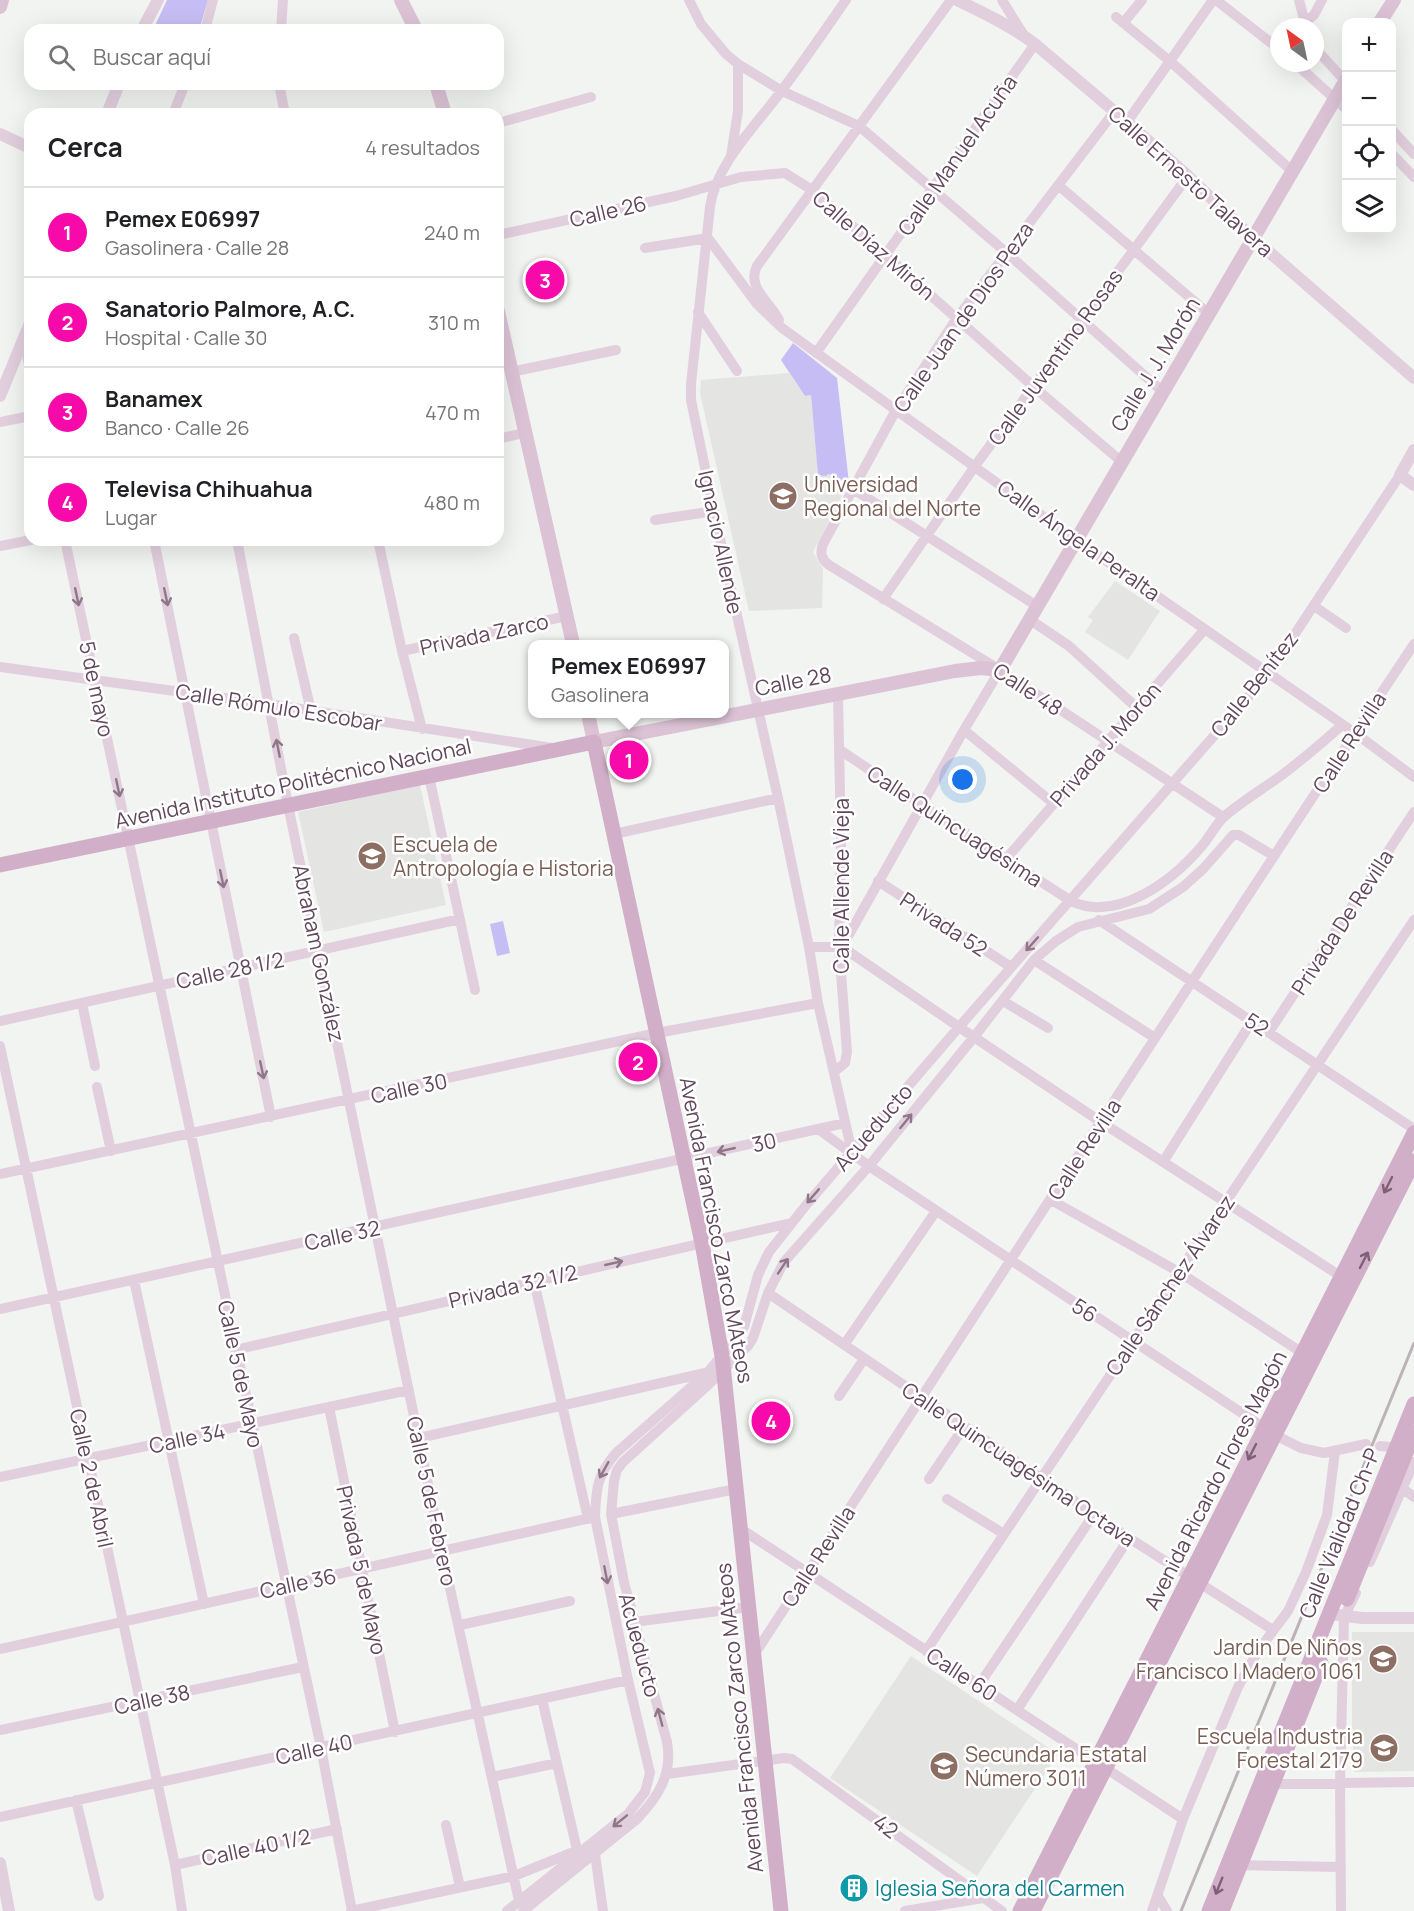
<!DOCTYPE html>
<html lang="es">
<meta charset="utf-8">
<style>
body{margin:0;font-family:Manrope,sans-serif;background:#f6f6f6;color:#202124}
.controls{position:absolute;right:18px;top:18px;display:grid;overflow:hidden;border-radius:12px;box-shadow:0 6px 24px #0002}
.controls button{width:54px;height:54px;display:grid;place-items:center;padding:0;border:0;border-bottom:2px solid #e0e0e0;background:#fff;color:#202124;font:30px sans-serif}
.compass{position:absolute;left:1270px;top:18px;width:54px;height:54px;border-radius:50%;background:#fff;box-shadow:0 6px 24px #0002;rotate:327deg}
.you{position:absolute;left:963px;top:780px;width:21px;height:21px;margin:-15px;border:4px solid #fff;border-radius:50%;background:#1a73e8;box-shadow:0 0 0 9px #1a73e833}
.badge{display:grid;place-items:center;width:39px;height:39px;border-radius:50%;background:#f709aa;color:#fff;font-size:20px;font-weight:700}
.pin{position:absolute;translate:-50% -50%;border:3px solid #fff;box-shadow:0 2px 6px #0006}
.popup{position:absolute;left:528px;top:640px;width:201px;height:78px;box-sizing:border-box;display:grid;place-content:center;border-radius:12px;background:#fff;filter:drop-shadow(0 2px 4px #0005);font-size:20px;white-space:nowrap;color:#757577}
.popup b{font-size:22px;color:#202124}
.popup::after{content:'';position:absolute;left:50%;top:100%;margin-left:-12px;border:12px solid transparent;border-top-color:#fff}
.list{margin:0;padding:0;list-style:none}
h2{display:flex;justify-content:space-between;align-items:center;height:78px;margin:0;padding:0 24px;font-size:26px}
h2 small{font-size:20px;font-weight:400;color:#757577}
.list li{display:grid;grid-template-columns:39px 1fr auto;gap:18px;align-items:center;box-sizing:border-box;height:90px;padding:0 24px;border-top:2px solid #e0e0e0}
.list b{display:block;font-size:22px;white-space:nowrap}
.list p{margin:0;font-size:20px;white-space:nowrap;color:#757577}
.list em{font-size:20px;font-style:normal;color:#757577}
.icon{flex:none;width:33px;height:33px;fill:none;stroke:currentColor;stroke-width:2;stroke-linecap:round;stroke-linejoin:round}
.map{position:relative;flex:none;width:1414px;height:1911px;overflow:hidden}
.search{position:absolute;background:#fff;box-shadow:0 6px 24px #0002;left:24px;top:24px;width:480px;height:66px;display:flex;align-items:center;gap:15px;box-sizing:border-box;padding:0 21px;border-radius:18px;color:#757577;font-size:22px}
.panel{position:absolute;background:#fff;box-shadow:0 6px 24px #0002;left:24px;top:108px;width:480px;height:438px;border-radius:18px}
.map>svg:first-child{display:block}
</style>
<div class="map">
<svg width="1414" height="1911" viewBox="0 0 1414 1911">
<rect width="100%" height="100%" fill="#f2f4f1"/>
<path fill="#e4e5e2" d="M789,373L805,396L811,395L818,474H827L845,481V490L813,552L823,569L822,608L749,611L700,393L701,380Z
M1115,581L1160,611L1128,660L1085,632L1093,620L1088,617Z
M420,785L446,905L324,932L298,812Z
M1352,1632H1414V1771L1354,1772L1352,1725Z
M911,1656L1058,1754L977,1876L830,1778Z"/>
<path fill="#c5bdf4" d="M167,0H208L199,30H153Z
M793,343L837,378L849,483L828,474L826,476L818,475L811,395L805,396L781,360Z
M503,921L510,953L497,956L490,924Z"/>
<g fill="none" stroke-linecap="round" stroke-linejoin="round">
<path stroke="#e2cfde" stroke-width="10" d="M689,0L701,24L726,54L738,64L782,91L859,126L1008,254L1163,392
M846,0C825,30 804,61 782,90C757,125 716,163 710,207L691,384V400L717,526L778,798L809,947L818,1003L852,1152
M1002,0L1023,34
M1216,0L1279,49
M1299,0L1306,27
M1116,17L1171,62L1292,171
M1124,22L1142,0
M1304,23L1314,15L1322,0
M205,30L213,0
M281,30L283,0
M1315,48L1346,82
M1295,63L1346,109
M279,84L285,114
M1114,112L957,318L896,410L823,544C820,553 821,559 829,565L1000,670L1223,817
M173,114L185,84
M1127,122L1213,0
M498,123L591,97
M1392,130L1414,154
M1392,154L1414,177
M731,156L738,111V64
M1058,185L1209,314
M498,235L676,196L741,177L785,173L812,190L1034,387L1122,462
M645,248L708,238L757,304L782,328L1076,540L1355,733L1414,777
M698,312L737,371
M779,320C770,302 746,287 757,266L951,0
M24,338L30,371
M816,353L1035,44
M511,372L616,350
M0,422L30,416
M498,439L524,433
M853,489L1037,606
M655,520L714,511
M65,540L321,1748L352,1911
M154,540L271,1117
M237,540L288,805L442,1552L519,1901
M378,540L402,651L422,729
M0,546L31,540
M883,599L975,466L1188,176
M1314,606L1346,628
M1029,619L1069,646L1137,708
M294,638L311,711
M402,651L567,616
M0,667L269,704L552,748
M964,730L1053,803
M840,750L922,805L1071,901C1117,923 1172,881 1201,847C1210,837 1216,823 1226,815C1244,800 1264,788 1282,775C1303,759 1323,742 1342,725
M429,776L475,990
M614,834L778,798
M1006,859L1205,629
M878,881L1011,967
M1099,920L1414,1129
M809,947H842L964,730L1000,670
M842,947L959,1027L1101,1122L1345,1279
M1034,960L1155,1038
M1003,1001L1048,1028
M82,1003L95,1066
M0,1021L460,919
M1269,1032L1414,812
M0,1046L175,1865L182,1911
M834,1072L845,1063L847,1052L839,947L841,844L838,694
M97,1087L111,1151
M818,1129L869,1166L1275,1435L1301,1448L1324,1453L1366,1444
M1163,1162L1252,1021
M0,1174L657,1033L818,1003
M1051,1200L1179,1272L1307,1356
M134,1280L204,1604
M534,1281L588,1519
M768,1293L1129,1538L1273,1630
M0,1309L845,1123
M844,1345L936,1211
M235,1350L791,1223
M839,1396L864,1359
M329,1407L395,1732
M419,1438L705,1373
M1380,1446L1390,1447
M0,1477L409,1390
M929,1479L964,1427
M1402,1488L1414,1497
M947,1499L1004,1534
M611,1514L736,1489
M741,1529L1183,1819
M1370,1562L1414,1462
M634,1622L749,1607
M460,1625L570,1601
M0,1649L595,1517
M926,1651L1414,920
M754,1655C974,1318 1191,979 1414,644
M979,1685L1094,1514
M542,1699L578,1854
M1017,1710L1129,1538
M0,1730L303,1667
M667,1774L784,1758L792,1759L1002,1911
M492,1777L557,1763
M1267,1784L1414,1782
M76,1800L99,1896
M0,1817L628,1680
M446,1825L460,1887
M595,1854L603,1911
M175,1865L337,1829
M1234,1865L1341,1867
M1158,1896L1167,1911
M351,1911L514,1876L571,1853
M507,1911L628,1814L645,1792L650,1773L628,1680L595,1517C596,1489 597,1475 616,1453L707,1373L736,1339L744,1327L758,1275L769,1252L807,1204L959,1027L1269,673L1400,475
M523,1911L637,1819C658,1797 673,1774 667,1742L624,1582L611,1514L614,1481L617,1470L623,1462L708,1385L748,1346L753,1338L768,1293L784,1262L869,1166L974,1037L1034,960L1056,941L1078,927L1149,909L1183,887L1203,869L1233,835H1239L1274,856
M905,1911L983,1898
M1152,1911L1183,1819L1238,1687L1258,1651L1288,1611L1306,1572L1327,1515L1335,1451
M1341,1911L1340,1783L1344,1617L1356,1593"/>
<path stroke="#e2cfde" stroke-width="12" d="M957,0C984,13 1011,26 1035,44L1127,122L1188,176L1253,238L1414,378
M142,30L158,0
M107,114L119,84
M0,134L30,148
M0,396L30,323
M1414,450L1400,475L1414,485
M1330,1614L1362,1618H1414
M0,1863L9,1911"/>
<path stroke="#dbc3d5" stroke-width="14" d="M401,0L416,30
M0,7L2,0
M1380,22L1394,0
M436,84L445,114
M498,311L573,644
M588,714L594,742L955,671L981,668L1000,670L1346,80"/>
<path stroke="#d2afc9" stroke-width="15" d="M0,865L594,742L702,1243L722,1356L781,1911
M1347,1599L1414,1433
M1020,1911L1414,1133
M1033,1911L1414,1161
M1209,1911L1414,1404
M1222,1911L1321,1663"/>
<path stroke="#bcb3b9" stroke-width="3" d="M1181,1911L1414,1343"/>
</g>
<defs><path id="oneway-shaft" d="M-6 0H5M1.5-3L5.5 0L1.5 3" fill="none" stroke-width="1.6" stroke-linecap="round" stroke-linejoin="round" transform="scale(1.5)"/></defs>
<g stroke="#8e7789">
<use href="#oneway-shaft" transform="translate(77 597) rotate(78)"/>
<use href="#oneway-shaft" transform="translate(166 597) rotate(78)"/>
<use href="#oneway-shaft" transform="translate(278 748) rotate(-101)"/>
<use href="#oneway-shaft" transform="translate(118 788) rotate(78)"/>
<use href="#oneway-shaft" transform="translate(222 879) rotate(78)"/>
<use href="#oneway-shaft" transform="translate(1032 944) rotate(132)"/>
<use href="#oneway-shaft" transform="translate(262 1070) rotate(78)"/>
<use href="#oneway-shaft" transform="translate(906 1121) rotate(-51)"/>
<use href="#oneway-shaft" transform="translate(726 1150) rotate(167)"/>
<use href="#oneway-shaft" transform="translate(813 1196) rotate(131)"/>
<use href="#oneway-shaft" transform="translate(614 1263) rotate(-13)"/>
<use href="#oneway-shaft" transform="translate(783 1266) rotate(-56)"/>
<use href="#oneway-shaft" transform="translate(604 1470) rotate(119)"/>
<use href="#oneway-shaft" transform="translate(606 1575) rotate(79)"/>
<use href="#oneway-shaft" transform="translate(660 1717) rotate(-105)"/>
<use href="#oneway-shaft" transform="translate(620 1821) rotate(141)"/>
</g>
<g stroke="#7d6176">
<use href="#oneway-shaft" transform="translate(1388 1185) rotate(117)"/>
<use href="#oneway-shaft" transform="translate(1364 1260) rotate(-63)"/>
<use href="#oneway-shaft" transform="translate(1252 1452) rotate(117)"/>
<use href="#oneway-shaft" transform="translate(1219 1886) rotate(112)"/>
</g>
<defs>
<g id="university-disc" transform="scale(1.5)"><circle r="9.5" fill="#8d6e63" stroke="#fff"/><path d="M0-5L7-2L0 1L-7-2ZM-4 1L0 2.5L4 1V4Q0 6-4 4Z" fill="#fff"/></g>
<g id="school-disc" transform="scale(1.5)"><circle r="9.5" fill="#8d6e63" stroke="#fff"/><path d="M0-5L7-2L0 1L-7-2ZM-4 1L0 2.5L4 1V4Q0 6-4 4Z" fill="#fff"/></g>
<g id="building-disc" transform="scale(1.5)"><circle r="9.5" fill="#0f9aa8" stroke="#fff"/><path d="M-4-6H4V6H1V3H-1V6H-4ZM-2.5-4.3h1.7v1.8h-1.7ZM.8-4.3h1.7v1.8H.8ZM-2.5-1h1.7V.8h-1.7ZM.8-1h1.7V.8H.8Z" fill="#fff"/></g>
</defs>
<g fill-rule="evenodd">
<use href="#university-disc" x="783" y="496"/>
<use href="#university-disc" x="372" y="856"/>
<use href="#school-disc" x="1383" y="1659"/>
<use href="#school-disc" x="1384" y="1748"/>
<use href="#school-disc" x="944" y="1766"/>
<use href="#building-disc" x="854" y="1888"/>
</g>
<g text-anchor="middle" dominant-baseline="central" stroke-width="5" stroke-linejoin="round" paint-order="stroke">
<g font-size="21" fill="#61475b" stroke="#fff">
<text transform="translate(957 155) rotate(-55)">Calle Manuel Acuña</text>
<text transform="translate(1191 181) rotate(42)">Calle Ernesto Talavera</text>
<text transform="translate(608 211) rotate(-13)">Calle 26</text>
<text transform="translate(874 245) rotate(41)">Calle Díaz Mirón</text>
<text transform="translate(963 317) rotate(-55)">Calle Juan de Dios Peza</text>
<text transform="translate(1055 357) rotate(-54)">Calle Juventino Rosas</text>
<text transform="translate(1155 364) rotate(-59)">Calle J. J. Morón</text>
<text transform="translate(1079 540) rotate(35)">Calle Ángela Peralta</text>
<text transform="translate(721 542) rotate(78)">Ignacio Allende</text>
<text transform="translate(484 634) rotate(-12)">Privada Zarco</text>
<text transform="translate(793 681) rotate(-11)">Calle 28</text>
<text transform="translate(1254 684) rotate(-52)">Calle Benítez</text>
<text transform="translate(97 689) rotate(78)">5 de mayo</text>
<text transform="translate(1028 689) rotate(33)">Calle 48</text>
<text transform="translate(279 707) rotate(9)">Calle Rómulo Escobar</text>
<text transform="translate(1349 742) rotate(-57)">Calle Revilla</text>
<text transform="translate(1105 744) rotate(-49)">Privada J. Morón</text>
<text transform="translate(293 783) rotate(-12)">Avenida Instituto Politécnico Nacional</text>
<text transform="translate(955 826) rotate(33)">Calle Quincuagésima</text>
<text transform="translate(841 886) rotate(-90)">Calle Allende Vieja</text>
<text transform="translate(1342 922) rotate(-57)">Privada De Revilla</text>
<text transform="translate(944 924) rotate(33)">Privada 52</text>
<text transform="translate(319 953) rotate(78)">Abraham González</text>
<text transform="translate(230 970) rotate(-12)">Calle 28 1/2</text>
<text transform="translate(1257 1024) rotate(33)">52</text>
<text transform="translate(409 1088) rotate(-12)">Calle 30</text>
<text transform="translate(873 1127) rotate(-49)">Acueducto</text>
<text transform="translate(764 1142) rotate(-13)">30</text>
<text transform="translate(1084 1149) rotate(-57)">Calle Revilla</text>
<text transform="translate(717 1230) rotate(79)">Avenida Francisco Zarco MAteos</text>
<text transform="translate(342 1235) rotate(-12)">Calle 32</text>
<text transform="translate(1170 1285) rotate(-56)">Calle Sánchez Álvarez</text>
<text transform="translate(513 1286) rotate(-13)">Privada 32 1/2</text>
<text transform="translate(1085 1310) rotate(33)">56</text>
<text transform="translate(241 1374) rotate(78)">Calle 5 de Mayo</text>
<text transform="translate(187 1438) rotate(-12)">Calle 34</text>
<text transform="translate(1019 1464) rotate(34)">Calle Quincuagésima Octava</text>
<text transform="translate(92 1478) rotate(78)">Calle 2 de Abril</text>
<text transform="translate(1215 1480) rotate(-63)">Avenida Ricardo Flores Magón</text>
<text transform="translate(432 1501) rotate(78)">Calle 5 de Febrero</text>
<text transform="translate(1339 1533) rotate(-68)">Calle Vialidad Ch-P</text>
<text transform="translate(818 1556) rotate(-57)">Calle Revilla</text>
<text transform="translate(362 1570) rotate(78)">Privada 5 de Mayo</text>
<text transform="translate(298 1583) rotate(-12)">Calle 36</text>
<text transform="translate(640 1645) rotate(75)">Acueducto</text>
<text transform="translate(962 1674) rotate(33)">Calle 60</text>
<text transform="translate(152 1699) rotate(-12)">Calle 38</text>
<text transform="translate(739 1718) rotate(-96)">Avenida Francisco Zarco MAteos</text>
<text transform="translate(314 1749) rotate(-12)">Calle 40</text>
<text transform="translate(886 1826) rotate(36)">42</text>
<text transform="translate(256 1847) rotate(-12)">Calle 40 1/2</text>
</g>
<g font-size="21" fill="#785e54" stroke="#fff" text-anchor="start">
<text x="804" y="484">Universidad<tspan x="804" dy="24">Regional del Norte</tspan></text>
<text x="393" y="844">Escuela de<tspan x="393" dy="24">Antropología e Historia</tspan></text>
<text x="1362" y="1647" text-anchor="end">Jardin De Niños<tspan x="1362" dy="24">Francisco I Madero 1061</tspan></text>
<text x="1363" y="1736" text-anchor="end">Escuela Industria<tspan x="1363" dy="24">Forestal 2179</tspan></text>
<text x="965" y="1754">Secundaria Estatal<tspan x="965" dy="24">Número 3011</tspan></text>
</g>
<g font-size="21" fill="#0d838f" stroke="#fff" text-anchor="start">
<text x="875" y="1888">Iglesia Señora del Carmen</text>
</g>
</g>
</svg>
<div class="controls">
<button>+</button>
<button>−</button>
<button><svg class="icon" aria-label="locate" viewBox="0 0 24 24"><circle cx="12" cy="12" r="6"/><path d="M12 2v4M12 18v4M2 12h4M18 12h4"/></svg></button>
<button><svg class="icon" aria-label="layers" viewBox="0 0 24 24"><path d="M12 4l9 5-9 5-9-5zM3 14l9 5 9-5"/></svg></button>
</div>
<svg class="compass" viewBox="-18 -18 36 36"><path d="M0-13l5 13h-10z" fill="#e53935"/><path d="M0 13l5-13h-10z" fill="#757577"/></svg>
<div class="you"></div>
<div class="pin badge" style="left:629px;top:760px">1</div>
<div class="popup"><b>Pemex E06997</b>Gasolinera</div>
<div class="pin badge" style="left:638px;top:1062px">2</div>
<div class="pin badge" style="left:545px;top:280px">3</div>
<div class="pin badge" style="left:771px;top:1421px">4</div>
<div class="search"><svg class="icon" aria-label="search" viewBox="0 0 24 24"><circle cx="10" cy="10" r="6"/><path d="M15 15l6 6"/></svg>Buscar aquí</div>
<section class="panel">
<h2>Cerca<small>4 resultados</small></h2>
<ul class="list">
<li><span class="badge">1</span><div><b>Pemex E06997</b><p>Gasolinera · Calle 28</p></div><em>240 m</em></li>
<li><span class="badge">2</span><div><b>Sanatorio Palmore, A.C.</b><p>Hospital · Calle 30</p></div><em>310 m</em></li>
<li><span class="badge">3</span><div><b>Banamex</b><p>Banco · Calle 26</p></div><em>470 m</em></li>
<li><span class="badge">4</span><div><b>Televisa Chihuahua</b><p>Lugar</p></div><em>480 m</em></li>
</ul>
</section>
</div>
